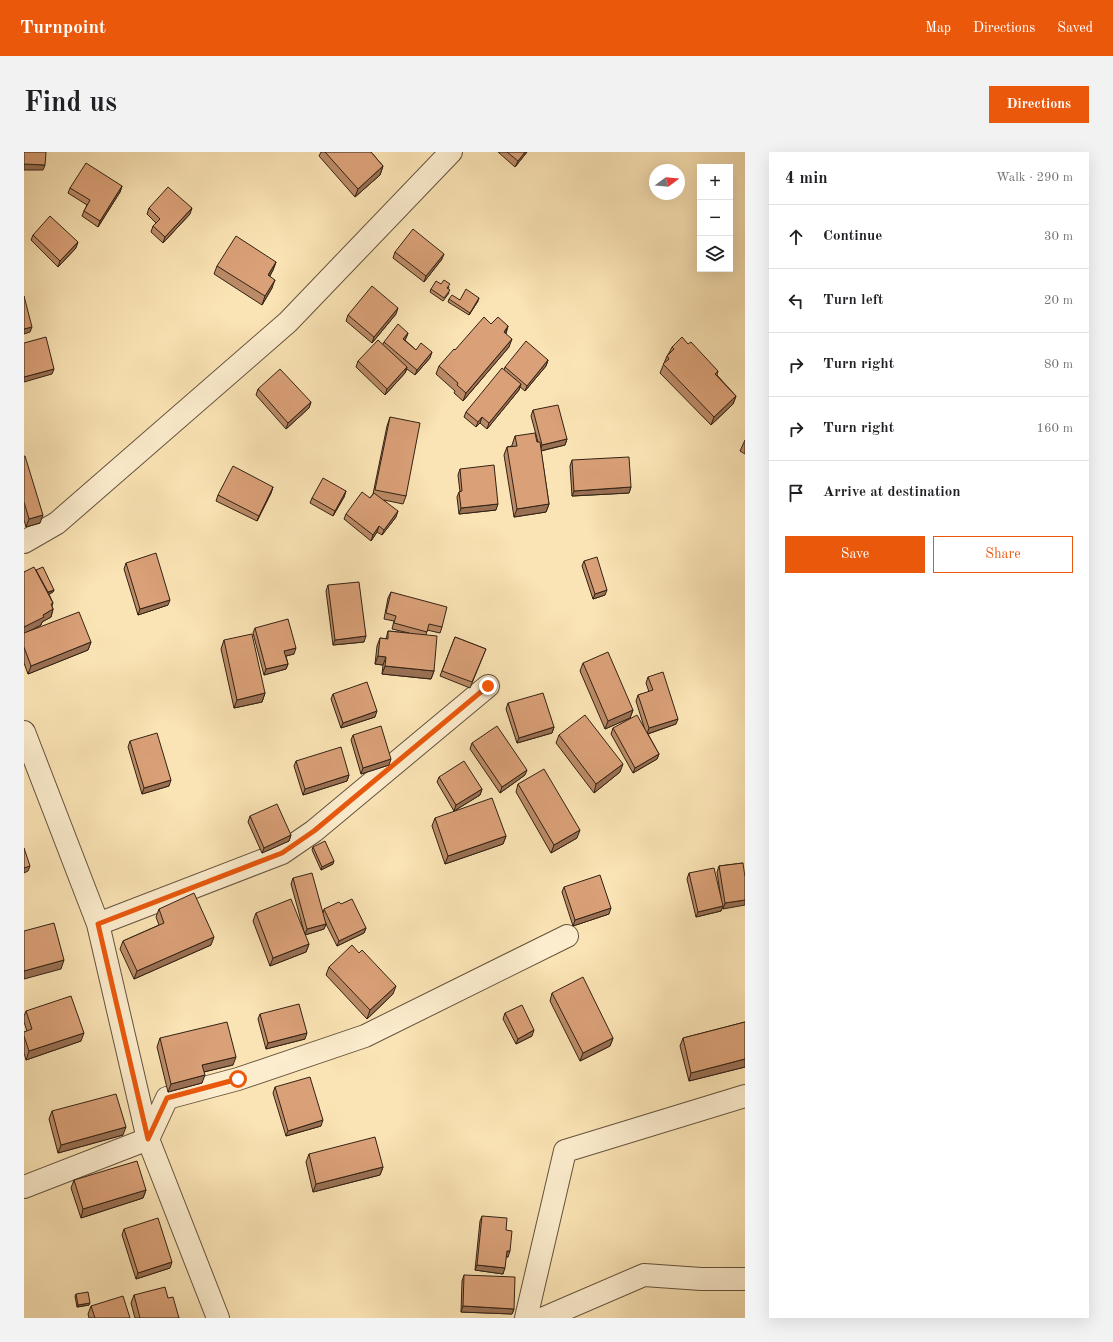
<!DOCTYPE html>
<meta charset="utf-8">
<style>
body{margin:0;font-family:"Old Standard TT",serif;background:#f2f2f2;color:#202124}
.controls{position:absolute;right:12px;top:12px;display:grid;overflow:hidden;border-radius:0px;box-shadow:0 4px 16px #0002}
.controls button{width:36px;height:36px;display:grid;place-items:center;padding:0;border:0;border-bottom:1px solid #e0e0e0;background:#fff;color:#202124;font:20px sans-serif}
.compass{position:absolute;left:625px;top:12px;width:36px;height:36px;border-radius:50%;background:#fff;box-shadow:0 4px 16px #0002;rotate:74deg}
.stop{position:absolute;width:12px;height:12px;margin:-9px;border:3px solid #ea580c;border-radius:50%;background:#fff}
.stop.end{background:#ea580c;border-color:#fff;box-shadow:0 1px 4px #0008}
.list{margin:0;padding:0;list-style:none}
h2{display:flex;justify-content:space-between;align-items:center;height:52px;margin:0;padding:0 16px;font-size:17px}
h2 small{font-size:13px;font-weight:400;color:#757577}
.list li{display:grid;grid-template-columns:26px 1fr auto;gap:12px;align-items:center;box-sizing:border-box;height:64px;padding:0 16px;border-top:1px solid #e0e0e0}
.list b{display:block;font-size:15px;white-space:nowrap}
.list em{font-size:13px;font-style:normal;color:#757577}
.actions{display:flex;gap:8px;padding:12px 16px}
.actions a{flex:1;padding:9px 0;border:1px solid #ea580c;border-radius:0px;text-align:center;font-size:14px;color:#ea580c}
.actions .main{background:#ea580c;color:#fff}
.icon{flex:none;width:22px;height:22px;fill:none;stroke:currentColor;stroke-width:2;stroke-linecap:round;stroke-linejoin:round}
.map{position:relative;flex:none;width:721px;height:1166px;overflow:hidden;border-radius:0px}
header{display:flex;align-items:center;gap:24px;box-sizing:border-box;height:56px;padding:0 20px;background:#ea580c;color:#fff}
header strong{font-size:19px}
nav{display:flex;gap:22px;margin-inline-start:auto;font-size:14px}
.intro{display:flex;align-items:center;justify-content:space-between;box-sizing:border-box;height:96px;padding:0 24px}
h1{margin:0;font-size:28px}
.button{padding:10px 18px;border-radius:0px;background:#ea580c;color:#fff;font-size:14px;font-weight:700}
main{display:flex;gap:24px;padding:0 24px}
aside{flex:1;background:#fff;border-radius:0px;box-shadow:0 4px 16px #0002}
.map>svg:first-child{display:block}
</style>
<header>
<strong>Turnpoint</strong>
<nav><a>Map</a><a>Directions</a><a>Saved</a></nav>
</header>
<div class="intro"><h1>Find us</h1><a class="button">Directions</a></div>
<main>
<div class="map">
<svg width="721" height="1166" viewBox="0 0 721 1166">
<rect width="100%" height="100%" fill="#fae3b4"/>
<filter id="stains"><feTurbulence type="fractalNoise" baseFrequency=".005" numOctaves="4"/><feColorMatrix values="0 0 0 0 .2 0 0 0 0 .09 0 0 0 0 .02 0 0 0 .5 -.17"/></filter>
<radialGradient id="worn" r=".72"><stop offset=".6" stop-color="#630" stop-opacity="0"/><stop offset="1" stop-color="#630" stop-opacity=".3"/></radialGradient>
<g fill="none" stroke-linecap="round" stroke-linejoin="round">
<g stroke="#65523c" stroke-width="24">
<path id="minor" d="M0,390L33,371L264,170L427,0
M0,580L74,772L124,987L194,1166
M74,772L258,701L290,679L464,534
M0,1035L124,987L143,946L214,927L341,884L543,784
M502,1166L541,999L721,944
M520,1166L620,1123L677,1127H721"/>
</g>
<use href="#minor" stroke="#fcedce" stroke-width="22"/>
</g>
<path fill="#bb8a66" stroke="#332214" d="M297,0H347L359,14L356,23L331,45L295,4Z
M474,0H503L491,15Z
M98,34L96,40L74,75L58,64L60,59L63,53L44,41L46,36Z
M125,56L166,62L139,91L127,80L129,74L132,71L123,62Z
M9,83L52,96L34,115L7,88Z
M371,100L418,107L400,130L369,106Z
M252,110L249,118L246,124L248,136L238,153L190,122L193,114Z
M417,132L425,135L424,137L425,141L419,149L406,140L407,137Z
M425,147L454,149L445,163L424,150Z
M372,162L348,191L322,169L324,163Z
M467,172L484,174L482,182L485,195L439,249L430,241L431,239L412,222L415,214L431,198Z
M384,181L382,186L381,188L392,198L406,206L391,223L383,217L381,221L361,243L332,215L334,209L359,192L360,190Z
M664,192L694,219L693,223L712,244L709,252L687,273L636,221L643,204L645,201L648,195Z
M524,208L522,214L501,239L496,235L495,238L463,277L456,271L452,275L440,265L442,260L480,218L481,215Z
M234,237L287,250L285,256L262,277L232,243Z
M509,258L543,287L541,293L517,299L525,352L522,360L490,365L480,303L483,295L488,294V293L491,284L514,290L507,264Z
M366,265L382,344L379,352L360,348L372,365L358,383L353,380L347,389L320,367L322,362L346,346L349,342L363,274Z
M721,288V302L716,299Z
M0,304L16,371L2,375L0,368Z
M548,308L607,335L605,341L548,344L546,314Z
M436,317L472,358L435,362L433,345L435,340H436L434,323Z
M249,335L247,341L233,369L192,349L194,343Z
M322,339L320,345L309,364L286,351L288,346Z
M560,409L581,443L569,447L558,414Z
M102,411L144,453L114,463L100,417Z
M12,418L30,438L29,440L25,442L29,451L28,454L29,457L27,465L18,470L17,473L5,479L67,490L64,498L4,522L0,511V420Z
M304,433L340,490L309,493L302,439Z
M367,440L418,475L416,481L403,478L402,483L410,519L407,527L358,522L359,513L351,512L353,494L356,486L362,487L364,479L385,481L368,477L370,469L360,467L364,446Z
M231,476L270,502L262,504L264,512L262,517L240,523L229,481Z
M431,485L462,497L446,536L416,524Z
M200,488L241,541L238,550L210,556L197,497Z
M559,511L609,558L606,566L581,577L556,519Z
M624,525L652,572L624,582L635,602L633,607L609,621L587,582L589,576L621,578L612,549L614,543L625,540L622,531Z
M309,542L351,565L317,576L307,547Z
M484,551L530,575L528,581L493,591L482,557Z
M329,583L365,613L337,622L327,588Z
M535,583L596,620L570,641L532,591Z
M106,589L145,634L118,642L104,595Z
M448,591L501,623L476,641L446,597Z
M272,609L325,623L323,629L279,643L270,614Z
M415,625L458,637L456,643L430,659L413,630Z
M494,632L553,686L527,701L492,640Z
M226,664L267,683L265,689L238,701L224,670Z
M411,666L482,684L479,692L421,712L408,674Z
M289,695L309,712L297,718L288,698Z
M719,711L699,757L698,755L697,759L672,765L663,727L665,721L697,747L693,720L695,714Z
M269,726L299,761L300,757L317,752L342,776L340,781L313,794L301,770L302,772L300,777L281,783L267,732Z
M540,735L585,762L549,774L538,740Z
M135,757L187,793L110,827L96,797L99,789L135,773L132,765Z
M232,761L285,792L282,800L246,814L229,769Z
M335,801L369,842L343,867L302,823L305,815Z
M528,841L589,886L586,894L556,909L526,849Z
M2,859L57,889L2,908L0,901V880L3,879L0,870V864Z
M481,861L508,884L492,892L479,867Z
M236,862L281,887L242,897L234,867Z
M721,870V915L665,929L656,894L659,886Z
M136,886L209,913L180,920L178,931L144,940L133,895Z
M251,935L297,974L262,984L249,941Z
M28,959L99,983L34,1001L25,967Z
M285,1002L359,1015L356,1023L289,1040L282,1010Z
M50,1028L122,1038L119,1046L57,1066L47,1036Z
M458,1064L482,1078L484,1105H482L479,1122L451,1118L456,1069Z
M100,1077L146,1116L112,1127L98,1083Z
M440,1123L490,1157L488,1162L437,1160L438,1129Z
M52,1142L65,1153L53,1155L51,1144Z
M110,1143L144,1146L155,1166H111L107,1151Z
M67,1154L106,1166H65L64,1162Z"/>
<path fill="#997053" stroke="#332214" d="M501,0H503L491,15L494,9Z
M0,12L21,13L19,18H0Z
M359,14L356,23L331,45L334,37Z
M98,34L96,40L74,75L76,69Z
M168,56L166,62L139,91L141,85Z
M54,90L52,96L34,115L36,109Z
M420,102L418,107L400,130L402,124Z
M252,110L249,118L241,131L244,123Z
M251,128L248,136L238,153L241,144Z
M455,146L454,149L445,163L446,161Z
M374,156L372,162L348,191L350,185Z
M484,174L481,183L480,180Z
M8,175L6,180L0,182V177Z
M384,181L382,186L377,193L379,187Z
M488,187L485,195L439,249L442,241Z
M408,200L406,206L391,223L393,218Z
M524,208L522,214L501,239L503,234Z
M383,215L381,221L361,243L363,237Z
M30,217L28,222L0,230V225Z
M497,232L495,238L463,277L465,271Z
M712,244L709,252L687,273L690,265Z
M287,250L285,256L262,277L264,271Z
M458,265L456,271L452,275L454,270Z
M543,287L541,293L516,299L518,293Z
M249,335L247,341L233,369L235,364Z
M607,335L605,341L548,344L550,339Z
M322,339L320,345L309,364L311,359Z
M474,352L472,358L435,362L437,356Z
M525,352L522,360L490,365L493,357Z
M374,359L372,365L358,383L360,378Z
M19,363L16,371L2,375L5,367Z
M355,374L353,380L347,389L349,383Z
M30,438L29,440L20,445L21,442Z
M583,438L581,443L569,447L571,442Z
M146,448L144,453L114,463L116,457Z
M29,457L27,465L18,470L17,473L0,482V475L19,463Z
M342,484L340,490L309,493L311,488Z
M67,490L64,498L4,522L7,514Z
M272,496L270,502L258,505L260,499Z
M354,504L362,505L359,513L351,512Z
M264,512L262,517L240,523L242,517Z
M361,514L410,519L407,527L358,522Z
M241,541L238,550L210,556L213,548Z
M609,558L606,566L581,577L584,569Z
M353,559L351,565L317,576L319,571Z
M654,567L652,572L623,582L625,576Z
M530,575L528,581L493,591L495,586Z
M635,602L633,607L609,621L611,616Z
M367,607L365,613L337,622L339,616Z
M599,612L596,620L570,641L572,632Z
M503,618L501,623L476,641L478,635Z
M325,623L323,629L279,643L281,637Z
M147,628L145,634L118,642L120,636Z
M458,637L456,643L430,659L432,653Z
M556,678L553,686L527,701L530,693Z
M267,683L265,689L238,701L240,696Z
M482,684L479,692L421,712L424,704Z
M310,709L309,712L297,718L298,715Z
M6,714L4,719L0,721V716Z
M721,748V753L699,757L701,751Z
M699,754L697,759L672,765L674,760Z
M587,756L585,762L549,774L551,768Z
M302,772L300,777L281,783L283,777Z
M342,776L340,781L313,794L315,789Z
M190,785L187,793L110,827L113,819Z
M285,792L282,800L246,814L249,806Z
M40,808L37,817L0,827V819Z
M372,834L369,842L343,867L346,858Z
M510,878L508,884L492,892L494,887Z
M60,881L57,889L2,908L5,899Z
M283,881L281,887L242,897L244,891Z
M589,886L586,894L556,909L559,901Z
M212,905L209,913L175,921L178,913Z
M721,907V915L665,929L667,921Z
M181,923L178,931L144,940L147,932Z
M299,968L297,974L262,984L264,979Z
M102,975L99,983L34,1001L37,993Z
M359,1015L356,1023L289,1040L292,1032Z
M122,1038L119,1046L57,1066L59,1057Z
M483,1099H486L484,1105L481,1104Z
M148,1110L146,1116L112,1127L114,1121Z
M453,1113L481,1116L479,1122L451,1118Z
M66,1151L65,1153L53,1155L54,1153Z
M439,1154L490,1157L488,1162L437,1160Z"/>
<path fill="#daa077" stroke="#332214" d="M0,0H22L21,13L0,12Z
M301,0H347L359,14L334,37Z
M483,0H501L494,9Z
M62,11L98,34L76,69L60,59L66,48L46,36Z
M144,35L168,56L141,85L129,74L136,67L125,56Z
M26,64L54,90L36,109L9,83Z
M389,77L420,102L402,124L371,100Z
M212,84L252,110L244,123L251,128L241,144L193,114Z
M420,128L426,132L423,136L426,138L420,146L407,137L412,129L417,132Z
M348,134L374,156L350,185L324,163Z
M442,137L455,146L446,161L425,147L428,143L436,148Z
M0,144L8,175L0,177Z
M460,165L467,172L474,165L484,174L480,180L488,187L442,241L433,233L434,231L415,214L430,197L431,198Z
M374,172L384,181L379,187L392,198L397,191L408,200L393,218L360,190Z
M22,185L30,217L0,225V191Z
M658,185L664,192L667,190L694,219L691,222L712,244L690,265L639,212L645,207L643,204L650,197L648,195Z
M354,188L383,215L363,237L334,209Z
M502,189L524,208L503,234L481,215Z
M478,216L497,232L465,271L458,265L454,270L442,260Z
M256,217L287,250L264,271L234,237Z
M534,253L543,287L518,293L509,258Z
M366,265L396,271L382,344L351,338Z
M511,281L513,290H516L525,352L493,357L483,295L493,294L491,284Z
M0,304H1L19,363L5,367L0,350Z
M605,305L607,335L550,339L548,308Z
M470,313L474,352L437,356L435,340L438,339L436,317Z
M209,314L249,335L235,364L194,343Z
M299,326L322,339L311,359L288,346Z
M338,340L346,346L350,341L374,359L360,378L355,374L349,383L322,362Z
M132,401L146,448L116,457L102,411Z
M573,405L583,438L571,442L560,409Z
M10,415L29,451L27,452L29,457L19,463L20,465L0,475V420Z
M19,415L30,438L24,440L12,418Z
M335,430L342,484L311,488L304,433Z
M367,440L423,455L418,475L405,472L403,480L370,471L372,464L362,461Z
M55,460L67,490L7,514L0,495V481Z
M264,467L272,496L260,499L264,512L242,517L231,476Z
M364,479L413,484L410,519L361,514L362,505L354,504L356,486L364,487Z
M228,482L241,541L213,548L200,488Z
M431,485L462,497L448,530L418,519Z
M584,500L609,558L584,569L559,511Z
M639,520L654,567L625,576L614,543L629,538L624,525Z
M343,530L353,559L319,571L309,542Z
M519,541L530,575L495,586L484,551Z
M561,563L599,612L572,632L535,583Z
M613,563L635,602L611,616L589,576Z
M357,574L367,607L339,616L329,583Z
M473,574L503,618L478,635L448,591Z
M133,581L147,628L120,636L106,589Z
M317,595L325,623L281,637L272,609Z
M440,609L458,637L432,653L415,625Z
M520,617L556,678L530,693L494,632Z
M468,646L482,684L424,704L411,666Z
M253,652L267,683L240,696L226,664Z
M301,689L310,709L298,715L289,695Z
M0,696L6,714L0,716Z
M719,711L721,725V748L701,751L695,714Z
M690,716L699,754L674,760L665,721Z
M288,721L302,772L283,777L269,726Z
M576,723L587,756L551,768L540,735Z
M170,741L190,785L113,819L99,789L140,771L135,757Z
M267,747L285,792L249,806L232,761Z
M328,747L342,776L315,789L300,757L315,750L317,752Z
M30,771L40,808L0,819V779Z
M328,793L335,801L338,798L372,834L346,858L305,815Z
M559,825L589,886L559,901L528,841Z
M47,844L60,881L5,899L0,884V880L8,877L2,859Z
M275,852L283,881L244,891L236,862Z
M498,853L510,878L494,887L481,861Z
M203,870L212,905L178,913L181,923L147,932L136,886Z
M721,870V907L667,921L659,886Z
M286,925L299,968L264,979L251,935Z
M92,942L102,975L37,993L28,959Z
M351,985L359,1015L292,1032L285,1002Z
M113,1009L122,1038L59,1057L50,1028Z
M458,1064L483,1066L482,1078L488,1079L486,1099H483L481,1116L453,1113Z
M134,1066L148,1110L114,1121L100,1077Z
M440,1123L491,1125L490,1157L439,1154Z
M141,1135L144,1146L149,1145L155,1166H116L110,1143Z
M64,1140L66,1151L54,1153L52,1142Z
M99,1144L106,1166H71L67,1154Z"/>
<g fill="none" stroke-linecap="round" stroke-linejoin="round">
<path stroke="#ea580c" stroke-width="5" d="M214,927L143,946L124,987L74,772L258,701L290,679L464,534"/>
</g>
<rect width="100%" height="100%" filter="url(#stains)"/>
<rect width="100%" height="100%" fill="url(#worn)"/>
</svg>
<div class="controls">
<button>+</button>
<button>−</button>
<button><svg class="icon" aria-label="layers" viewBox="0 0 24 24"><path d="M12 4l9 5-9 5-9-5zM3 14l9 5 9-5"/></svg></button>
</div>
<svg class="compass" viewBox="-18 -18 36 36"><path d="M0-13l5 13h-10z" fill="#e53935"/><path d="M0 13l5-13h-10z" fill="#757577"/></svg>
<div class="stop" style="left:214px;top:927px"></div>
<div class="stop end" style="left:464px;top:534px"></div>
</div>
<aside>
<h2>4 min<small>Walk · 290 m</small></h2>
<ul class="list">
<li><svg class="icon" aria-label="ahead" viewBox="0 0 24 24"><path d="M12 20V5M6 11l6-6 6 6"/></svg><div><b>Continue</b></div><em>30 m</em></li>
<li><svg class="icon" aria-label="left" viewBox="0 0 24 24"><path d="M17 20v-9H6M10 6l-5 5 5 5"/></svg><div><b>Turn left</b></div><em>20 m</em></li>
<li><svg class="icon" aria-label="right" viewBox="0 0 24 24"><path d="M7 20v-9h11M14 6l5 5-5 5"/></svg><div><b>Turn right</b></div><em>80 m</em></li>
<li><svg class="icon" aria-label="right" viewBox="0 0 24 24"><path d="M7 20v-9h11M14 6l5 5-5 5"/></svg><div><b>Turn right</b></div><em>160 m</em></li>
<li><svg class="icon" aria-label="arrive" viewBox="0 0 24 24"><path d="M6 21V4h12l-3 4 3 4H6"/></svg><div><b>Arrive at destination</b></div></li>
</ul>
<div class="actions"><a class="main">Save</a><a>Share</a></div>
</aside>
</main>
